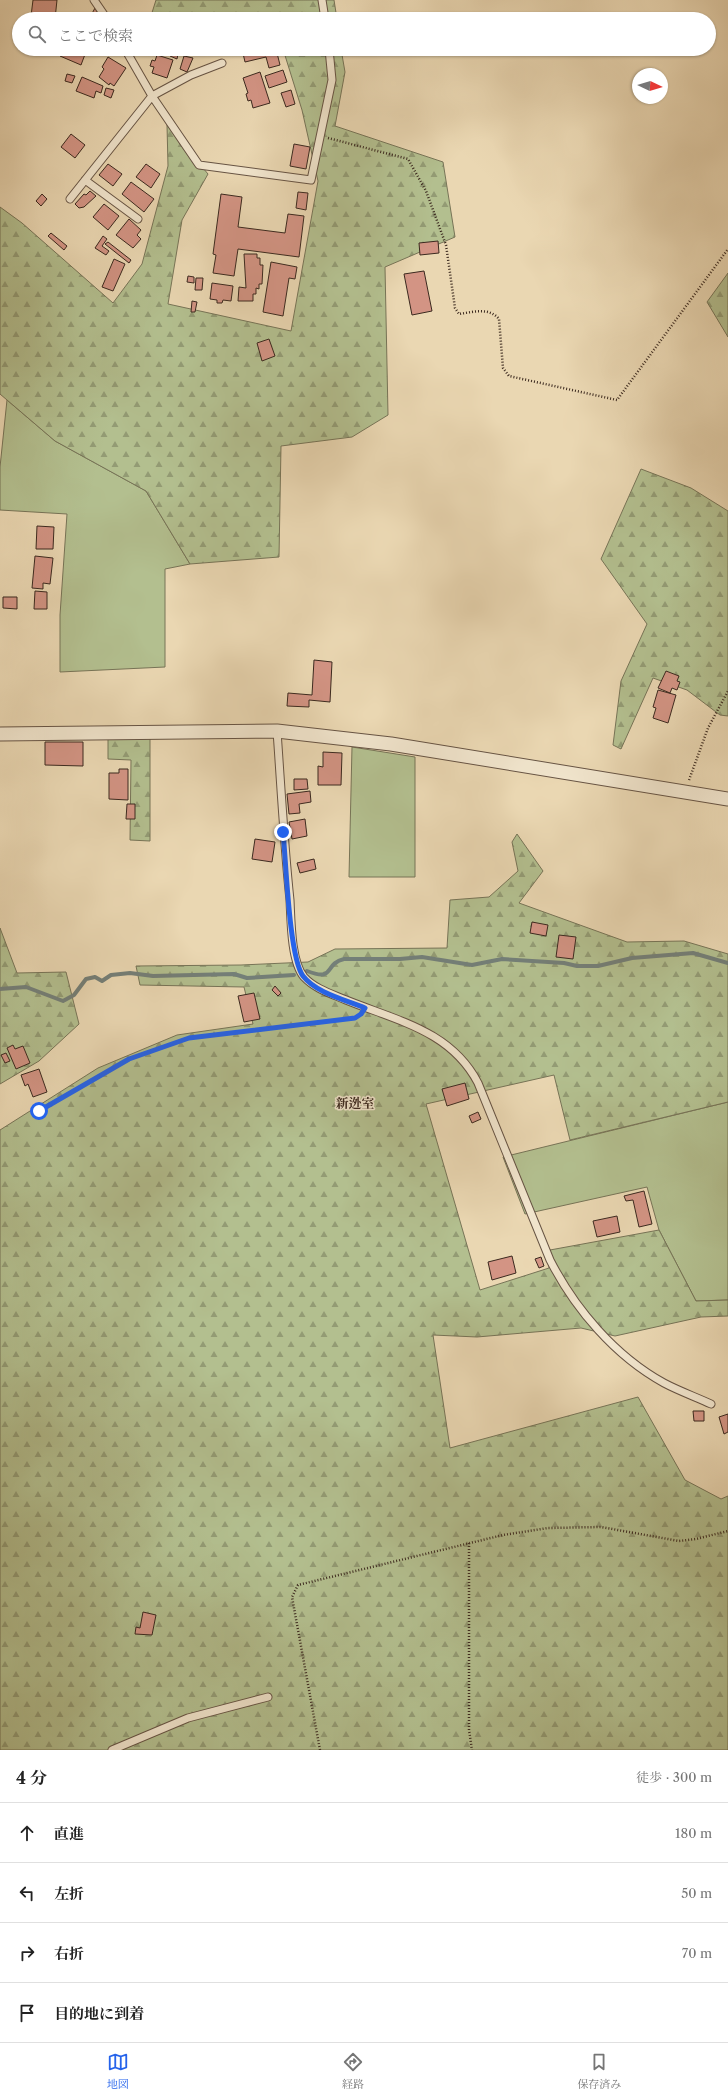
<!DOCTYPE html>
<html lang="ja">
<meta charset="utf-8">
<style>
body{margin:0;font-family:"Libre Caslon Text","Noto Serif JP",serif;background:#f2f2f2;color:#222}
.compass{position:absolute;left:632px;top:68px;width:36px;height:36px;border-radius:50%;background:#fff;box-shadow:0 1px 3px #0004;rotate:94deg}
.stop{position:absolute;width:12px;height:12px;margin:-9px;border:3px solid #2563eb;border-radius:50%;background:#fff}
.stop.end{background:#2563eb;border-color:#fff;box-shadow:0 1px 4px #0008}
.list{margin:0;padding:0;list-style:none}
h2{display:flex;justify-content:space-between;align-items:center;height:52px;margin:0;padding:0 16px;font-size:17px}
h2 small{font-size:13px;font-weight:400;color:#767676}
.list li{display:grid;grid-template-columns:26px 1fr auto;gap:12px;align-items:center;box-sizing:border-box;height:60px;padding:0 16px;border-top:1px solid #e0e0e0}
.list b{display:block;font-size:15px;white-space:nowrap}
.list em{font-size:13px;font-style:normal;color:#767676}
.icon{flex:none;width:22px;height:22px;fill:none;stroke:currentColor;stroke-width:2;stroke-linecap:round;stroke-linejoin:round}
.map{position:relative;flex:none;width:728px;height:1750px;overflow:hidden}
.search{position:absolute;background:#fff;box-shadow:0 1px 3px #0004;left:12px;right:12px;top:12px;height:44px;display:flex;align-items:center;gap:10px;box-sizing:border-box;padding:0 14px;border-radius:22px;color:#767676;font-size:15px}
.sheet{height:292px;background:#fff}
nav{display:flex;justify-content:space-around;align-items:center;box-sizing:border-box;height:56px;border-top:1px solid #e0e0e0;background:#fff;font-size:11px;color:#767676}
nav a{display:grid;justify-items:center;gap:2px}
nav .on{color:#2563eb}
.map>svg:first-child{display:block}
</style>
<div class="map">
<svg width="728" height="1750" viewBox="0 0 728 1750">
<defs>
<pattern id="forest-firs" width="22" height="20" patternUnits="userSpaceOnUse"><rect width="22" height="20" fill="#b3bf8f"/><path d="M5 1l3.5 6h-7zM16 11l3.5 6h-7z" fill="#939b74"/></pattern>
</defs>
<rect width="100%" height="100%" fill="#ead7b2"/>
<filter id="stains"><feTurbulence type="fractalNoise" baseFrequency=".005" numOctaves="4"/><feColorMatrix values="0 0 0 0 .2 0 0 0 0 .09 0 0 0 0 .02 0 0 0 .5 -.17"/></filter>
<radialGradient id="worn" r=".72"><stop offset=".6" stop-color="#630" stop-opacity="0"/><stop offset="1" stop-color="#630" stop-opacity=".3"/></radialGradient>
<path fill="#b3bf8f" stroke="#777457" d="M7,400L55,441L146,491L190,564L165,569V667L60,672V615L67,514L0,510V467Z
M352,747L415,757V877H349Z
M728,1102V1300L696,1301L659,1230L647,1187L525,1214L503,1157Z"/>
<path fill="url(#forest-firs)" stroke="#777457" d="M156,0H334L337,19H150Z
M283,49H341L345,72L335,126L443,162L455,237L385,267L388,415L352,437L281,446L279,557L190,564L146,491L55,441L0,394V207L22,223L113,303L142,264L168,166L167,125L208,174L182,220L168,304L291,331L318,181L302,110Z
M728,273V337L707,302Z
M641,469L691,488L728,511V716L720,715L687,690L653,678L621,749L613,745L621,681L647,624L601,559Z
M108,737H150V841L130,840L131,760L108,759Z
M517,834L543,871L519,903L627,942L684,941L728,954V1102L570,1140L554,1075L426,1104L480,1290L549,1268L550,1250L659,1230L696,1301L728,1300V1316L701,1317L615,1336L581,1328L477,1337L433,1335L450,1448L638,1397L685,1480L721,1499L728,1496V1750H0V1130L98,1068L177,1035L253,1024L244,987L140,985L136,966L241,965L308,962L335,949L447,948L450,900L489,897L518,871L512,842Z
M0,928L17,973L66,972L79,1024L39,1061L0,1084Z"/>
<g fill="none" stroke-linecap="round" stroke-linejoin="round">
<path stroke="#747f78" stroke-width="4" d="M307,971C336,982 323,964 344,959H400L422,957L472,965L502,959L564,963L577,966H598L632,958L693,953L728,963
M0,989L26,987L63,1001L74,995L86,979L95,977L102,981L111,975L130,973L153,976L234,974L247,978L294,975"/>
</g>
<path fill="#d39484" stroke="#3b291f" d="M33,0H57L55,19H28L29,15L31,16Z
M95,8L101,19H89Z
M62,49H87L81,65L60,56Z
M242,49H276L280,65L269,68L266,57L245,62Z
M171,52L178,54L177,59L170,56Z
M157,55L173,60L167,78L152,73L154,67L150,66L152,60L155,61Z
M184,56L193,58L187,72L180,69Z
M108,57L126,68L114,86L110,83L109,85L99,77L104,69L102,67Z
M283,70L287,82L269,88L265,76Z
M260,72L270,103L253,108L251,100L248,101L246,94L248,93L243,78Z
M67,74L75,76L72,83L65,81Z
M82,77L103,86L101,93L96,91L94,98L76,91Z
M106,88L114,90L111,98L104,95Z
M291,90L295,104L286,107L281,93Z
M71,134L85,145L75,158L61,147Z
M294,144L310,147L306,169L290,166Z
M108,164L122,174L113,186L99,175Z
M146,164L160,174L151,188L136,177Z
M131,182L154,199L144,212L122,194Z
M90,191L96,196L84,207L79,208L75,204L84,194L86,195Z
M298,192L308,193L306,210L296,208Z
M42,194L47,199L41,206L36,201Z
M221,194L242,197L238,227L285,233L288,214L304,216L299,257L238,249L234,276L213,273L216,255L213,254Z
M104,204L119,216L108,230L93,217Z
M129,219L141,230L137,235L141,239L133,248L116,235Z
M51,233L67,246L64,250L48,236Z
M103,236L107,239L102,246L109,251L106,255L95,248Z
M438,241L439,253L420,255L419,243Z
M108,242L131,260L129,263L105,244Z
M244,254H257V258H260V265H263L262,284H259V289L256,288V294H253V301H238L239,287L246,288Z
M114,259L125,264L113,291L102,287Z
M271,262L297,267L295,279L289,278L283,316L263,312Z
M424,271L432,311L412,315L404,274Z
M188,276L194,277V283L187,282Z
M196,278H203L202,290H195Z
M212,283L233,286L231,301L223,300L222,303H217V300L210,299Z
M192,301L197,302L195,312H191Z
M269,339L275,356L262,361L257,343Z
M37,526L54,527L53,549H36Z
M35,556L53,558L50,584L43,583V589L32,588Z
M35,591L47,592V609H34Z
M3,597H17V609L3,608Z
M314,660L332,662L330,702L309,700V707L287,706L288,693L312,695Z
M666,671L679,676L677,681L680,682L677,690L672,688L670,693L658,688Z
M658,690L676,695L668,723L653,718L656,708L653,707Z
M45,742H83V766L45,765Z
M323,752L342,753L341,785H318V766L323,767Z
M119,769H128V800L109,799V773H119Z
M294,779H307L308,789L294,790Z
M310,791L311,802L299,804L300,813L289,814L287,794Z
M127,804H135V819H126Z
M305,819L307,836L292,839L289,822Z
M255,839L275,842L272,862L252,859Z
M314,859L316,869L300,873L297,863Z
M532,922L548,925L546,936L530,933Z
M559,935L576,937L573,959L556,957Z
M275,986L281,993L278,996L272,990Z
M254,993L260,1019L244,1022L238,996Z
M13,1045L15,1049L23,1046L30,1063L16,1069L7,1048Z
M6,1053L10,1061L5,1063L1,1055Z
M39,1069L47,1092L33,1097L28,1084L25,1086L21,1075Z
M465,1083L469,1099L447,1106L442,1089Z
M478,1112L481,1119L472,1123L469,1116Z
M644,1191L652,1224L639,1227L633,1200L626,1201L624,1196Z
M617,1216L620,1232L597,1237L593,1221Z
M512,1256L516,1273L492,1280L488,1262Z
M541,1257L544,1266L539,1268L535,1259Z
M693,1411H704V1421H694Z
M728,1414V1432L724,1434L719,1417Z
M143,1612L156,1615L152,1635L135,1634L136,1627L140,1628Z"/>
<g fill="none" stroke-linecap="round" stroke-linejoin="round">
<g stroke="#675444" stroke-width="9">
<path id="service" d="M94,0L107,19
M322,0L325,19
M125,49L152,96L199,165L311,180L332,80L329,49
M85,180L138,219
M70,199L152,96L191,75L222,63
M277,731C281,787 284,844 290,900C291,920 291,962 304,977C315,989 332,994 346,1000C398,1021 451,1031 478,1083L550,1260C575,1309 615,1356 664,1383C679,1391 696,1397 711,1404
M112,1750L188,1718L268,1697"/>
</g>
<g stroke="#675444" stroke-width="15">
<path id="minor" d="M0,734L277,731L391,744L728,799"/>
</g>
<path stroke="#3b291f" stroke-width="2.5" stroke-dasharray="1 2" stroke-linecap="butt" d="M328,138L408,159L426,191L446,245L455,308L459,314C473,312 489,307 499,319L503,368L509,376L617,400L728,249
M689,780L708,728L728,691
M39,1111L129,1059L189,1038L355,1018L360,1015
M469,1543V1730L472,1750
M320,1750L292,1597L298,1585L503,1535L548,1528L601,1527L679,1541L696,1539L728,1531"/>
<use href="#service" stroke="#f1e5cd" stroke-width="7"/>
<use href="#minor" stroke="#f1e5cd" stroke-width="13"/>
</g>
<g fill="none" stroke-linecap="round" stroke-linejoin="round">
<path stroke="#2563eb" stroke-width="5" d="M39,1111L129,1059L189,1038L355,1018L361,1014L365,1008C346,1000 316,993 303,976C289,957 286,860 283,832"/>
</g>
<g text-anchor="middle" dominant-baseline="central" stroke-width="3" stroke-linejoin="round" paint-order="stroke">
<g font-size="13" font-weight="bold" fill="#3b291f" stroke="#f1e5cd">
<text x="355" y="1103">新迯室</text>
</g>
</g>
<rect width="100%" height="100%" filter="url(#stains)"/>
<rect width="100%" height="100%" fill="url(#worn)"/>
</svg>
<svg class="compass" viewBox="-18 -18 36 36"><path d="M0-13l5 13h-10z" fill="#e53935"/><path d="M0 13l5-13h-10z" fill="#767676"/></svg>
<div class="stop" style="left:39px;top:1111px"></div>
<div class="stop end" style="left:283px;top:832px"></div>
<div class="search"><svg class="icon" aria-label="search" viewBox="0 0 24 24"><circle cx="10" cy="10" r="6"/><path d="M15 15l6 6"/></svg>ここで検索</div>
</div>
<section class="sheet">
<h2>4 分<small>徒歩 · 300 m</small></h2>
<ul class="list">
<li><svg class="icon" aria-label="ahead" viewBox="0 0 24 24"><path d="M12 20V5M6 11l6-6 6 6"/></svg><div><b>直進</b></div><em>180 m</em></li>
<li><svg class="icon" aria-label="left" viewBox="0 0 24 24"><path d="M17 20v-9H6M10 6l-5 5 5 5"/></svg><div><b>左折</b></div><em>50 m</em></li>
<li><svg class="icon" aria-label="right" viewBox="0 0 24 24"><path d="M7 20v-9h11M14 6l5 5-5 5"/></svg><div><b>右折</b></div><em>70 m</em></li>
<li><svg class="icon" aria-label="arrive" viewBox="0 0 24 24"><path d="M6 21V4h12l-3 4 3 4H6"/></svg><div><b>目的地に到着</b></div></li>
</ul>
</section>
<nav>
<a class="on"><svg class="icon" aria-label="map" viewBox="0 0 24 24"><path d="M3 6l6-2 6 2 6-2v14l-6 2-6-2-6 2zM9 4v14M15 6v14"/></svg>地図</a>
<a><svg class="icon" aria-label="directions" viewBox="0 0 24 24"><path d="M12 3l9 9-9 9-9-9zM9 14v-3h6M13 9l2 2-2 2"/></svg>経路</a>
<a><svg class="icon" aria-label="saved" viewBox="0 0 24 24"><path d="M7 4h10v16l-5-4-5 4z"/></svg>保存済み</a>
</nav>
